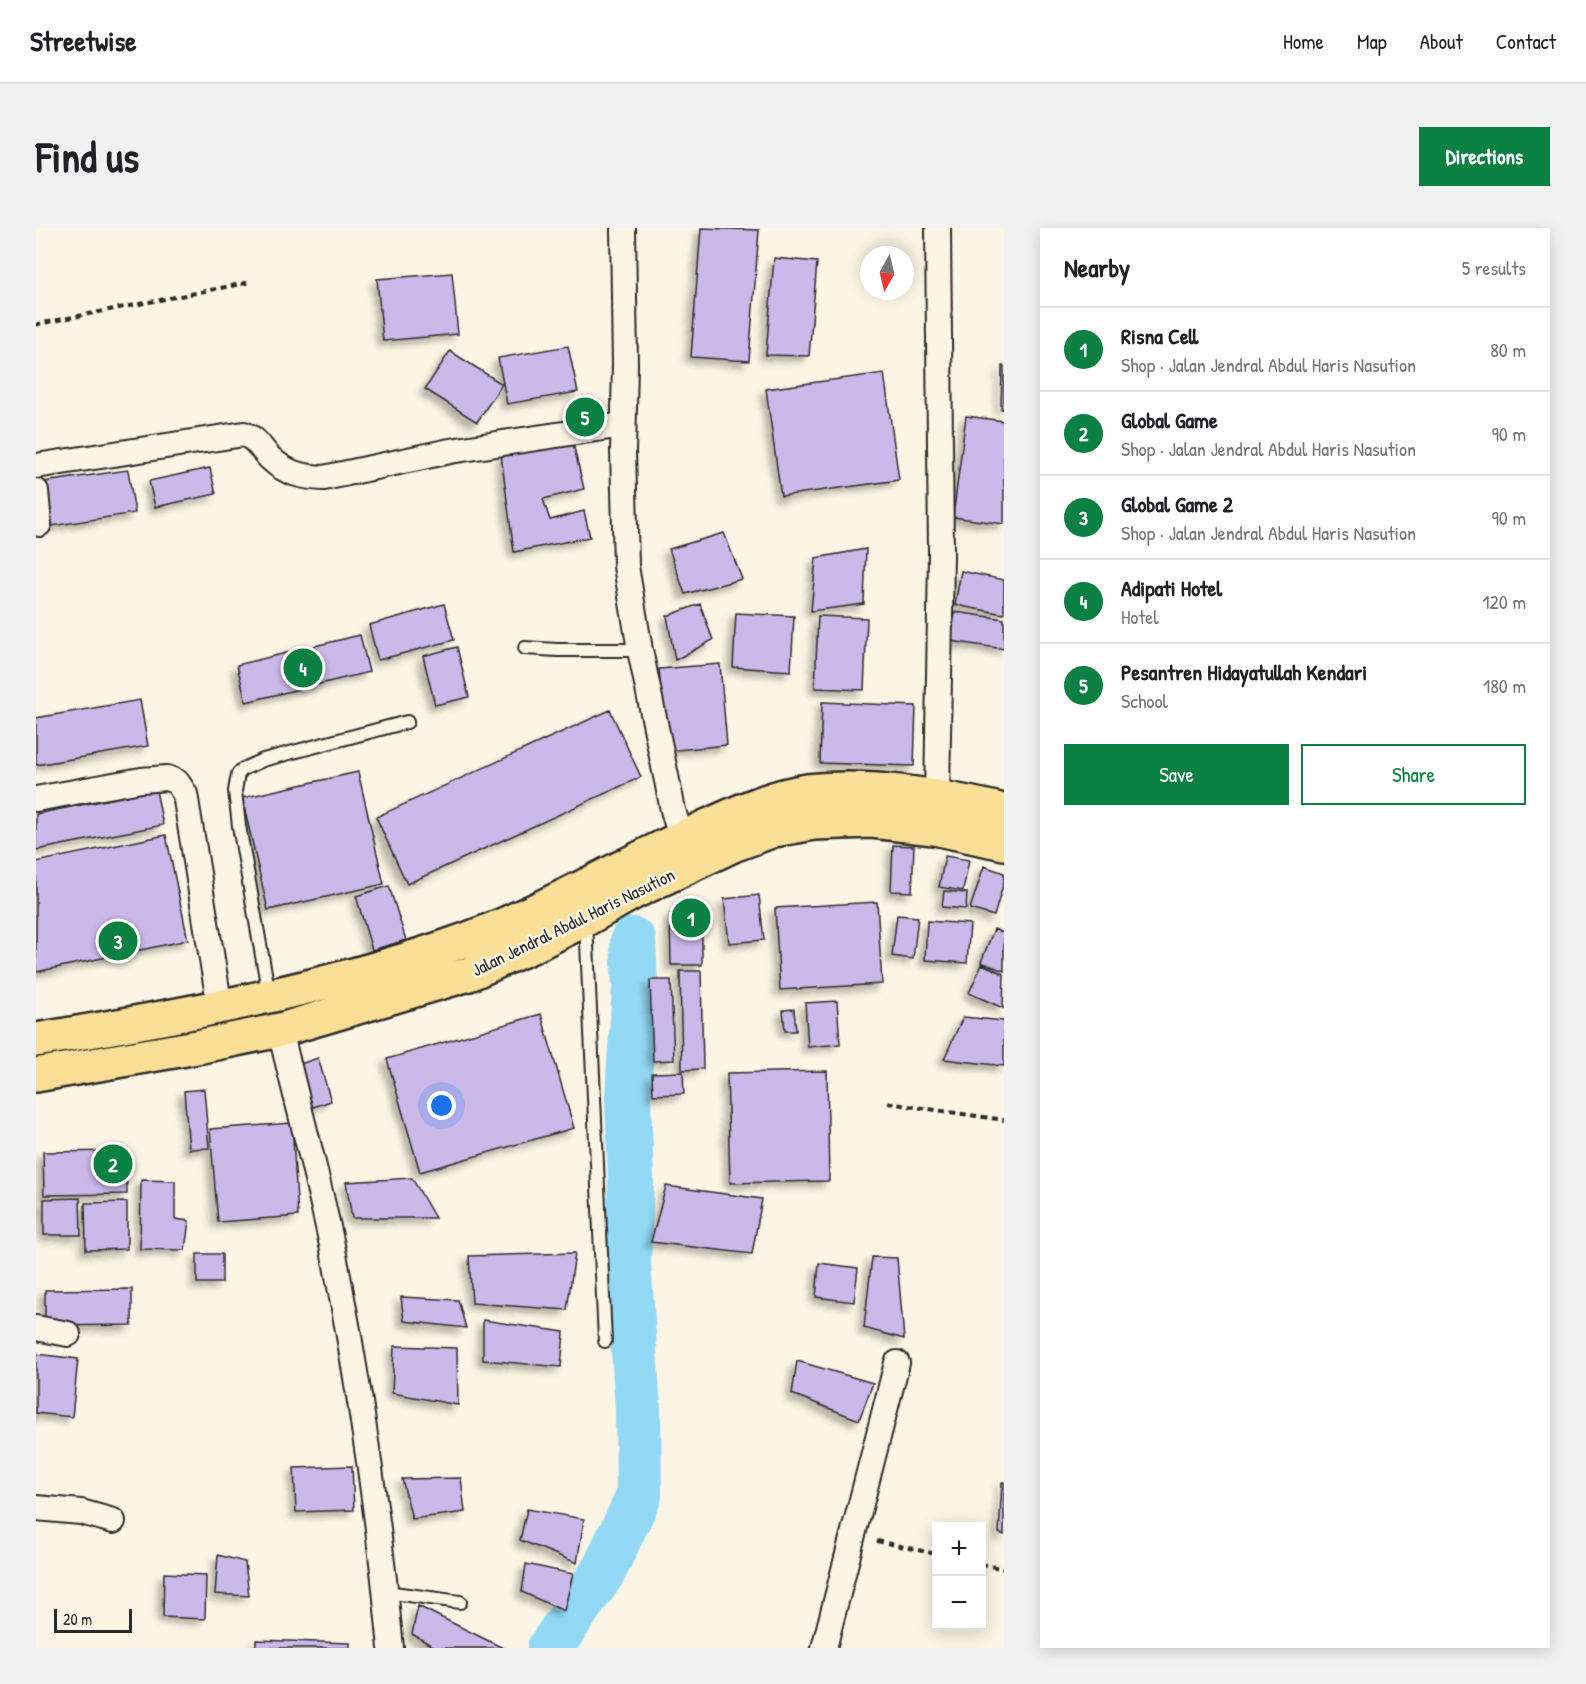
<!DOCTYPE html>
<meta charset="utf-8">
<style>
body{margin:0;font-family:"Patrick Hand",sans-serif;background:#f2f2f2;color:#202124}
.controls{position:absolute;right:18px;bottom:18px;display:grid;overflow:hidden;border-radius:0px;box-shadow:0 3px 15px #0003}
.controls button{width:54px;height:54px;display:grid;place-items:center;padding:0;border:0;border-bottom:2px solid #e0e0e0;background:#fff;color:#202124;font:30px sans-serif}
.compass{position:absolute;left:824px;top:18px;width:54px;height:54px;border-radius:50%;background:#fff;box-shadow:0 3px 15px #0003;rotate:188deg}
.scale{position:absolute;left:18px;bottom:15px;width:78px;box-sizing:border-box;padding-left:6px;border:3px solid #2b2b2b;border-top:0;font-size:16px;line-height:21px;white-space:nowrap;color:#2b2b2b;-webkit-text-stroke:4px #fcf5e5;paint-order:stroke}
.you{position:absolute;left:406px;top:878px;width:21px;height:21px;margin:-15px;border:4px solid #fff;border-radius:50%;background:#1a73e8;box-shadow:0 0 0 9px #1a73e833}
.badge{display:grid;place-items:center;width:39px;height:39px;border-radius:50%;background:#0b8043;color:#fff;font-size:20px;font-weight:700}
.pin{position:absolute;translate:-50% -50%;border:3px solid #fff;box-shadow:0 2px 6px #0006}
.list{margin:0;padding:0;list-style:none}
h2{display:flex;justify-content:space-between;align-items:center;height:78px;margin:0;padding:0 24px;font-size:26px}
h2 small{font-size:20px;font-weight:400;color:#757577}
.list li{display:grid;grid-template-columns:39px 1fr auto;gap:18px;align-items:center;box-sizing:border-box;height:84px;padding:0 24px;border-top:2px solid #e0e0e0}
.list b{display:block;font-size:22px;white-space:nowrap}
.list p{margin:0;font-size:20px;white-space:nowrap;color:#757577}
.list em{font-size:20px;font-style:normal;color:#757577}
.actions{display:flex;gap:12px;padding:18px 24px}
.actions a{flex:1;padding:14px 0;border:2px solid #0b8043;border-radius:0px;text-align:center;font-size:21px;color:#0b8043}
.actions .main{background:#0b8043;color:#fff}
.map{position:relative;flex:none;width:968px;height:1420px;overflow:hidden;border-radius:0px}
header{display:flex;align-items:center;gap:36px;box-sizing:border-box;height:84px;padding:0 30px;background:#fff;border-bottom:2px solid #e0e0e0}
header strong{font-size:28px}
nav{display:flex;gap:33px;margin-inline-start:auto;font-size:21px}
.intro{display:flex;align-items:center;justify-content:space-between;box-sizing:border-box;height:144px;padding:0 36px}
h1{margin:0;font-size:42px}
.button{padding:15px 27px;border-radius:0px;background:#0b8043;color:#fff;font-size:21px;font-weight:700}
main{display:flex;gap:36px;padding:0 36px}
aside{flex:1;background:#fff;border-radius:0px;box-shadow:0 3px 15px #0003}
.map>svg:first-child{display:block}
</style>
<header>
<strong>Streetwise</strong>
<nav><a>Home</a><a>Map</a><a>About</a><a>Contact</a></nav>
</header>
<div class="intro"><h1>Find us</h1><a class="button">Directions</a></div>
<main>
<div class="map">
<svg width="968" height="1420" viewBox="0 0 968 1420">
<defs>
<filter id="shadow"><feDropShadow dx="-5.5" dy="5.5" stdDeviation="3" flood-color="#0004"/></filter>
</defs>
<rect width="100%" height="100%" fill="#fcf5e5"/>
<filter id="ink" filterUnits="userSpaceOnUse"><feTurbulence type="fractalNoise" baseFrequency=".0167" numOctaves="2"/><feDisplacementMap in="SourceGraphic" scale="12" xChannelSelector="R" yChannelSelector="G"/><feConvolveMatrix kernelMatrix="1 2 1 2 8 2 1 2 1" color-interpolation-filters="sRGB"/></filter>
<g filter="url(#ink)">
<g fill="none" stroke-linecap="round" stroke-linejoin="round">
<path stroke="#93d9f5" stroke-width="46" d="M514,1420L567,1344L603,1268L602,1181L592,1033L595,952L592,869L599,759L597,712"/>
</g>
<path fill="#cbb9ea" stroke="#2b2b2b" stroke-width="1.5" filter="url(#shadow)" d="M665,0L723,2L713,133L655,129Z
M738,30L781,34L773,128L730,127Z
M416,45L422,106L347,113L341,51Z
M532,118L542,164L471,176L462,130Z
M414,123L466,156L441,194L389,161Z
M966,138H968V181H965Z
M848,145L863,252L745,268L730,161Z
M930,188L968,193V296L917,289Z
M536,211L548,261L507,271L514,292L548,283L554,309L478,324L465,227Z
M174,240L180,266L119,279L113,253Z
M92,242L99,285L16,298L8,254Z
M688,305L706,351L649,366L633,321Z
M830,321L828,376L775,383L780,330Z
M925,343L968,352V386L919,377Z
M408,376L418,412L342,432L333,397Z
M664,376L677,412L639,432L631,388Z
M919,384L968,391V421L915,413Z
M700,385L758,388L755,443L697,439Z
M782,388L831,390L828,462L779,460Z
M324,407L333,444L210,474L201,437Z
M421,419L433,469L399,477L387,428Z
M684,436L691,517L631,523L623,441Z
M104,472L112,518L0,537V490Z
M786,474L880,478L878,538L784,535Z
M574,482L605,549L371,656L340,589Z
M322,544L348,656L232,682L206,570Z
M120,562L127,597L0,622V586Z
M130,607L152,712L0,744V634Z
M857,617L878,618L876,664L855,663Z
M909,628L933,632L927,663L903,659Z
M948,638L968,645V654L958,688L934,681Z
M353,658L370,712L336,722L320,668Z
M908,663L931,665L930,681L906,679Z
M723,667L728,712L693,715L688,671Z
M841,674L846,756L744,762L739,680Z
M666,685V737H635L634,686Z
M861,687L882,689L877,731L856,728Z
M891,693L934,696L931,735L889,732Z
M958,701L968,705V743L945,734Z
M946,736L968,746L967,780L933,765Z
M644,743H665L667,841L646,842Z
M614,752H635L638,832L617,833Z
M801,773L804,816L772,819L769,775Z
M758,781L760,803H749L747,782Z
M505,786L538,900L384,944L351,831Z
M927,789L968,793V838L908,831Z
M282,830L295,873L274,880L261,837Z
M791,843L793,953L694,955L691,845Z
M647,844L648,866L617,867L616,845Z
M168,861L173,920L153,921L148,863Z
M256,895L262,988L182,994L174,901Z
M90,923L91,966L8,967L7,924Z
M376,950L399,990H316L310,954Z
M105,952L139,953V991L153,993L149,1022L104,1021Z
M630,958L726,971L716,1026L615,1014Z
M44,970L45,1007H8V971Z
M91,974V1021L50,1022L49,975Z
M539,1025L531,1082L436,1075L433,1028Z
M161,1026H186V1055H161Z
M836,1029L861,1030L868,1111L828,1100Z
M783,1035L822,1040L818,1074L780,1069Z
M96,1061V1097L9,1098V1062Z
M365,1069L422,1072L430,1100L368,1093Z
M447,1092L528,1104L525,1139L447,1132Z
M358,1118L421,1120L422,1177L356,1165Z
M0,1126L42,1131L36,1189L0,1185Z
M761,1133L837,1155L823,1192L756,1166Z
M316,1238L318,1282L260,1284L258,1240Z
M425,1250L429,1284L376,1291L366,1251Z
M966,1254H968V1307L963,1305Z
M491,1281L548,1291L541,1335L484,1312Z
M182,1327L209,1334L213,1368L179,1366Z
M490,1336L537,1346L528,1383L486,1364Z
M128,1345L170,1347L169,1391L127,1389Z
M382,1378L467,1420H401L395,1417L376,1406Z
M220,1412L314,1415V1420H220Z"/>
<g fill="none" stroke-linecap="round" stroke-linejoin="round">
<g stroke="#2b2b2b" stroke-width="16">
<path id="service" d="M489,420L521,422H604
M550,693L569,1113
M233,767L203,598L199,563L202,546L207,541L227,532L371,494
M350,1364L424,1374"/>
</g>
<g stroke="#2b2b2b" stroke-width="28">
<path id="minor" d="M587,0L589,137L587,223L590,338L604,422L637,582L645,610L653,622
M0,238L208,206C222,211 225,222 235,231C251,246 267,249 288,250L414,223L587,197
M0,263L3,296
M901,569L905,326L902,0
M0,571L105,552L131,550L141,554L149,566L184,780
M244,802C262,879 284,955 299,1032C324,1161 343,1290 355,1420
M0,1100L32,1106
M0,1280L45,1284L77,1293
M788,1420L861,1135"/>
</g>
<g stroke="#2b2b2b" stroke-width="38">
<path id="trunk" d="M0,812C139,789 278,764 412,718C499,689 578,640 661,603C696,587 734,568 771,563C837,556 904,568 968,583
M0,847L161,819L244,802L433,746L496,718L550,691L598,664L697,617L738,602L778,595L836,593L898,600L968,615"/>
</g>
<path stroke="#2b2b2b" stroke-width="4" stroke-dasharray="6 4.5" stroke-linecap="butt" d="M0,98L2,96L215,54
M852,875L968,892
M841,1313L900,1326
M945,1336L968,1341"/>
<use href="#service" stroke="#fcf5e5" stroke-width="12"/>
<use href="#minor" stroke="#fcf5e5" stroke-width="24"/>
<use href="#trunk" stroke="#fbdf96" stroke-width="33"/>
</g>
</g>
<g text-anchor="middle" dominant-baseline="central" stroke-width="5" stroke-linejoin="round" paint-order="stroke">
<g font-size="18" fill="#2b2b2b" stroke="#fcf5e5">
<text transform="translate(537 694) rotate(-26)">Jalan Jendral Abdul Haris Nasution</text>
</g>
</g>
</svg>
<div class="controls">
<button>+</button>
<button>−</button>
</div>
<svg class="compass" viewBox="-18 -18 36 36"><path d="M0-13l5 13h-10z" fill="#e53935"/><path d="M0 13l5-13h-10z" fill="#757577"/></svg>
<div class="scale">20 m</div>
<div class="you"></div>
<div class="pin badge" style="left:655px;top:690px">1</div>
<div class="pin badge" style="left:77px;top:936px">2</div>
<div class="pin badge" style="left:82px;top:713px">3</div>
<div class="pin badge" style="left:267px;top:440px">4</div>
<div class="pin badge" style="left:549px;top:189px">5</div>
</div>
<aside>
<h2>Nearby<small>5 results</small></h2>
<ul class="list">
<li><span class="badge">1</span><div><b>Risna Cell</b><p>Shop · Jalan Jendral Abdul Haris Nasution</p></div><em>80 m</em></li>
<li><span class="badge">2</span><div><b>Global Game</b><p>Shop · Jalan Jendral Abdul Haris Nasution</p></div><em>90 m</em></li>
<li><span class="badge">3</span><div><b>Global Game 2</b><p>Shop · Jalan Jendral Abdul Haris Nasution</p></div><em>90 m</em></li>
<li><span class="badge">4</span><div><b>Adipati Hotel</b><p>Hotel</p></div><em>120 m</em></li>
<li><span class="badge">5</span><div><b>Pesantren Hidayatullah Kendari</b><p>School</p></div><em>180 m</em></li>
</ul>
<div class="actions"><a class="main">Save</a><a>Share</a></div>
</aside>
</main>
